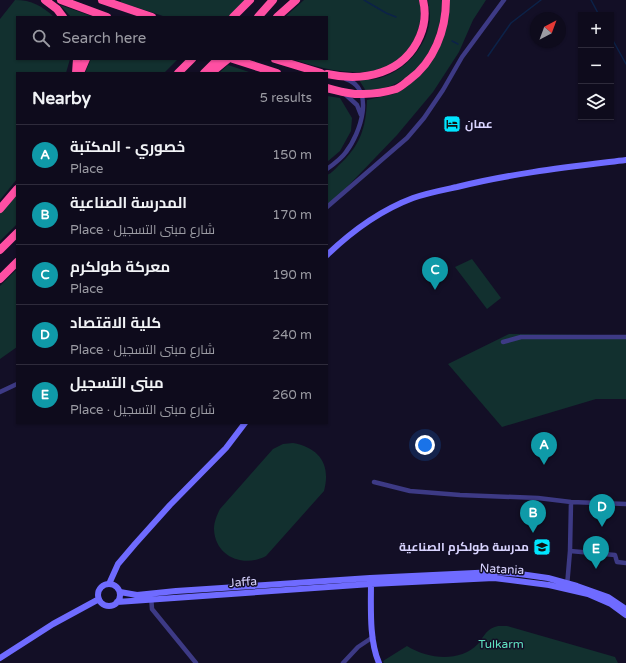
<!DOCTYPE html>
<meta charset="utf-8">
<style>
body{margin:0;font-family:"Varela Round",Cairo,sans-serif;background:#171425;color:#f1f3f6}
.controls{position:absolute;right:12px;top:12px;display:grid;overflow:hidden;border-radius:0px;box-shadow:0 1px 3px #0004}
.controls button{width:36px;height:36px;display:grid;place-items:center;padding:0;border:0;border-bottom:1px solid #2e2b3b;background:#0e0b1c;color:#f1f3f6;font:20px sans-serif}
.compass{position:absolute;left:530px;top:12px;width:36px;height:36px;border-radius:50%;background:#0e0b1c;box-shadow:0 1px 3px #0004;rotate:41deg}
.you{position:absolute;left:425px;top:445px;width:14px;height:14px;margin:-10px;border:3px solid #fff;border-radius:50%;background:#1a73e8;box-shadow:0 0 0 6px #1a73e833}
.badge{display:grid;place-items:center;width:26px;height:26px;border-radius:50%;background:#1a73e8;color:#fff;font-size:13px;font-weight:700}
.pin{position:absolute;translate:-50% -33px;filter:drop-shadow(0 1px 2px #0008)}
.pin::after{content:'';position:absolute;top:21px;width:14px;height:12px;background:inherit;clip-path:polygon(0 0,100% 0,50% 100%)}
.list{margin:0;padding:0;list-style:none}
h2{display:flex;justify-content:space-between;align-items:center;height:52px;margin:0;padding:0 16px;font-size:17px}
h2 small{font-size:13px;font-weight:400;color:#9b9ba3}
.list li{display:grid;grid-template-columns:26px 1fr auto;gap:12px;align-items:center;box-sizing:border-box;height:60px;padding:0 16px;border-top:1px solid #2e2b3b}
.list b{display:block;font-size:15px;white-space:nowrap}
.list p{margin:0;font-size:13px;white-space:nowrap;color:#9b9ba3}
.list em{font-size:13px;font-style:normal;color:#9b9ba3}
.icon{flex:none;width:22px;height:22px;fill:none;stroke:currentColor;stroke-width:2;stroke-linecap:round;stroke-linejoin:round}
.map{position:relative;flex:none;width:626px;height:663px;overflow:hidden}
.search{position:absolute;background:#0e0b1c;box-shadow:0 1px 3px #0004;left:16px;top:16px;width:312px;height:44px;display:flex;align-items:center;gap:10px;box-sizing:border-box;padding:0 14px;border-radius:0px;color:#9b9ba3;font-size:15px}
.panel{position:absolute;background:#0e0b1c;box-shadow:0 1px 3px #0004;left:16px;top:72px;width:312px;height:352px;border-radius:0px}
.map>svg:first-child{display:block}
</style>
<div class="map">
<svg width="626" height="663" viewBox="0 0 626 663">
<rect width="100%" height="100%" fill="#130f26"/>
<path fill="#12302f" d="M15,0C32,0 42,6 54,17H17V59H70L66,73H17V179L0,200V19Z
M121,0H245L228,17H166L120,2Z
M304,0H419C423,13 420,26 415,38C394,88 331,72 292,59H327V17H285Z
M428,0H442C442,31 428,67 399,82C389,88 377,89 366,91L359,80C366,80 373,80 380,78C407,70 429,44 430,16C430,11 428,5 428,0Z
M446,0H486L473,20L459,52L433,92L397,135L327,208V175C332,173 335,169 339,165C360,146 366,128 367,100L394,94L404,89L422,74L434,57Z
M60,5L94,17H71Z
M91,59H178L164,73H85Z
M228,65L252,73H219Z
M327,96L340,98L352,118L351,131L340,151L327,162Z
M17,194V224L0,241V213Z
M472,259L501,298L487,309L455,267Z
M17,269V347L0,359V286Z
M509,334L596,335L626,337V399H596L502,427L448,364Z
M293,443C320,448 331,465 324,491L266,556C244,568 215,557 214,529C214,522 217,515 220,509L273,449L283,444Z
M498,626H507L615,657L618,663H384L383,661L407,646C428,659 459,663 478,644C485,635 486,629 498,626Z"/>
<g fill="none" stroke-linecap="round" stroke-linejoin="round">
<path stroke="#0c2248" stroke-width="1.5" d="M364,0L386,13L396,17
M591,0L599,15
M611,37L626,64
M452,41L458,44
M488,56L511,23L541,0"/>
<path stroke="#3d3a85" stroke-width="4.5" d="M345,94L357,105L361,115
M327,169C334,164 341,159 346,152C360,134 376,89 346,79
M327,207L407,138L424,118L443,90L462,57L504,0
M503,342L521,337H626
M0,392L17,384
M374,482L410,491L460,495L538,498L571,502L626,504
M570,551L615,555L617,562L626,563
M567,586L570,551L571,502
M151,596L152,609L196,663
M343,663L358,647L373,637"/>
<path stroke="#6f6bff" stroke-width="6" d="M327,255C352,231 381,210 413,198C427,193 443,190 457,187C513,173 569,167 626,160
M371,582C371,607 369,640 379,663
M109,584L118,564L135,544L170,505L226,448L245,423
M98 595a11 11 0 1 1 22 0a11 11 0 1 1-22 0Z
M120,592L137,595L176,591L370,578L496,572L520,574L548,578L577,586L608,597L626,609
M117,602L371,584L494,578L549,585L588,594L611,604L626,615
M0,658L53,624L99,599"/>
<path stroke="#ff4fa3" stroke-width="8" d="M45,0L57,9L63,17
M61,0L107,17
M102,0L152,17
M233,17L250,0
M258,17L273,0
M277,17L296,0
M233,59L277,73
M275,59L321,73
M76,73L77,59
M80,73L86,59
M178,73L192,59
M204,73L218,59
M211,73L228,59
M327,74C364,82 404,74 420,36C425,24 426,12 423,0
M327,88C339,91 351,95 363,94C374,94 386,92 396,89C401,87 405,83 409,80C434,62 446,30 446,0
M0,209L17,189
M0,250L17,233
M0,279L17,262"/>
</g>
<defs>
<g id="hotel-square" transform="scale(0.9)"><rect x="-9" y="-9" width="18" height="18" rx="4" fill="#00e5ff" stroke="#130f26"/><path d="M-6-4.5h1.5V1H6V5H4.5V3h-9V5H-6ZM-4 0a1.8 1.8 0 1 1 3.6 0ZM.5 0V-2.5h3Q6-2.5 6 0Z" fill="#111"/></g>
<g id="school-square" transform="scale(0.9)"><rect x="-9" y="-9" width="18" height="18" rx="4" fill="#00e5ff" stroke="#130f26"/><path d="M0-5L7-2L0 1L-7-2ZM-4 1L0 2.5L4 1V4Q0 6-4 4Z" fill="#111"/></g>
</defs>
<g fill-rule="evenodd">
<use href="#hotel-square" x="452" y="124"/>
<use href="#school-square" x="542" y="547"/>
</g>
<g text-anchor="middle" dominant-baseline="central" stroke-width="3" stroke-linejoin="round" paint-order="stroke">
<g font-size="12" font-weight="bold" fill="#d9d4ff" stroke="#130f26" text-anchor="start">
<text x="465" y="124">عمان</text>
<text x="529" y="547" text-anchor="end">مدرسة طولكرم الصناعية</text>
</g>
<g font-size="12" fill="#d9d4ff" stroke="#130f26">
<text transform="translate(502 569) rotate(3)">Natania</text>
<text transform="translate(243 582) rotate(-4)">Jaffa</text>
</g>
<g font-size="12" fill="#5fe0c0" stroke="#130f26">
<text x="501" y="644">Tulkarm</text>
</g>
</g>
</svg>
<div class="controls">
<button>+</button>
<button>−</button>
<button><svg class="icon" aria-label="layers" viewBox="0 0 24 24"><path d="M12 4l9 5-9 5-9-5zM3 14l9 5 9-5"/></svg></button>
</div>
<svg class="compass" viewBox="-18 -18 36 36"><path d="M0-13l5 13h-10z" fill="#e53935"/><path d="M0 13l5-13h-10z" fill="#9b9ba3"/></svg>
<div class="you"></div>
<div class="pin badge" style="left:544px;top:465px;background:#0f9aa8">A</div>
<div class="pin badge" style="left:533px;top:533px;background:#0f9aa8">B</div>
<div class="pin badge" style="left:435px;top:290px;background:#0f9aa8">C</div>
<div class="pin badge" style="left:602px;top:527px;background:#0f9aa8">D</div>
<div class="pin badge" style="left:596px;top:569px;background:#0f9aa8">E</div>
<div class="search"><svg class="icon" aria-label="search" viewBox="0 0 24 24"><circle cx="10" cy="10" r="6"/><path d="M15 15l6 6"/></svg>Search here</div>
<section class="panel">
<h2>Nearby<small>5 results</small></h2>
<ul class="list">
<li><span class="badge" style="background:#0f9aa8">A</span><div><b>خصوري - المكتبة</b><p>Place</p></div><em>150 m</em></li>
<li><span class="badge" style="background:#0f9aa8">B</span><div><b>المدرسة الصناعية</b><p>Place · شارع مبنى التسجيل</p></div><em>170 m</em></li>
<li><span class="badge" style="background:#0f9aa8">C</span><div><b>معركة طولكرم</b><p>Place</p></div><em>190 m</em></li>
<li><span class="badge" style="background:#0f9aa8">D</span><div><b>كلية الاقتصاد</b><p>Place · شارع مبنى التسجيل</p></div><em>240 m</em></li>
<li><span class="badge" style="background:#0f9aa8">E</span><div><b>مبنى التسجيل</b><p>Place · شارع مبنى التسجيل</p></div><em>260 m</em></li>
</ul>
</section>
</div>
